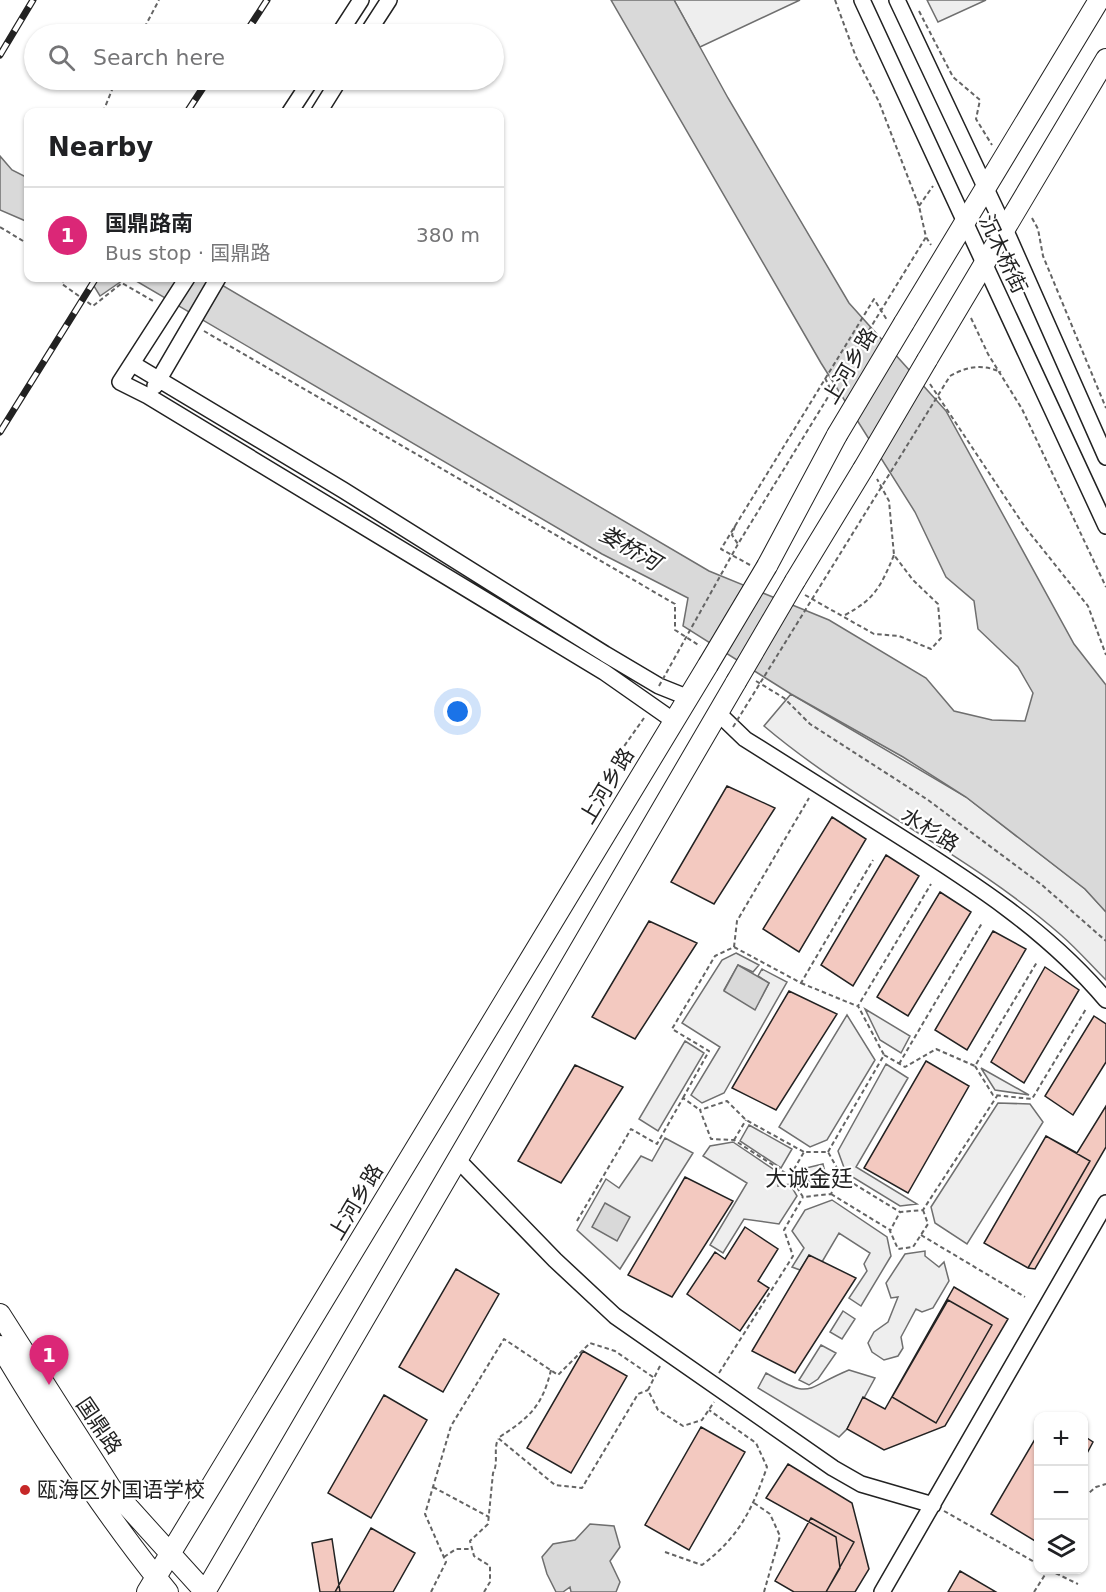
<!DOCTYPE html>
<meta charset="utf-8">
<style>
body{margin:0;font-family:"DejaVu Sans","Noto Sans SC",sans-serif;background:#f2f2f2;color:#202124}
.controls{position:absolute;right:18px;bottom:18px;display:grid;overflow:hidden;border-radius:12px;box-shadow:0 2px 4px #0004}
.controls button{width:54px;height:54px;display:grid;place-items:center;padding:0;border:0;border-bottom:2px solid #e0e0e0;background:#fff;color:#202124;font:30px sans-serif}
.you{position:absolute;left:458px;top:712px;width:21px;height:21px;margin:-15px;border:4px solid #fff;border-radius:50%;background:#1a73e8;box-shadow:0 0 0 9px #1a73e833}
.badge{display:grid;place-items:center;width:39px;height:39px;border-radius:50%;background:#db2777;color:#fff;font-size:20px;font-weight:700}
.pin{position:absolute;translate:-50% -50px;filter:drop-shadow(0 2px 3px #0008)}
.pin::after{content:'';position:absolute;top:32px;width:21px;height:18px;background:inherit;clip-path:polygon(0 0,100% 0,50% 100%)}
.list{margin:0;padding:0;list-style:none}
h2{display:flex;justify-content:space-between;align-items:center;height:78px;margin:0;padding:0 24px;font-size:26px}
h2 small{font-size:20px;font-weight:400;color:#757577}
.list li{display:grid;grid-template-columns:39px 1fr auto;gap:18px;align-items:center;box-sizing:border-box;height:96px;padding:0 24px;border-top:2px solid #e0e0e0}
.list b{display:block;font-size:22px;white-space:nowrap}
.list p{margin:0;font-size:20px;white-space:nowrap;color:#757577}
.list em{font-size:20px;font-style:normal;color:#757577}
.icon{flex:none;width:33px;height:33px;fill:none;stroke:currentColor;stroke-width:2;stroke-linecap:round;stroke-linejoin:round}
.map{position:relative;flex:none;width:1106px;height:1592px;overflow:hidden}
.search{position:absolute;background:#fff;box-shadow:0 2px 4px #0004;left:24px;top:24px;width:480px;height:66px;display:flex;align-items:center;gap:15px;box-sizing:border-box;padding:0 21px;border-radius:33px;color:#757577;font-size:22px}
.panel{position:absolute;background:#fff;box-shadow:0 2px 4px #0004;left:24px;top:108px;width:480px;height:174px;border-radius:12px}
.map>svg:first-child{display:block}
</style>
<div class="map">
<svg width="1106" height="1592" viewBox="0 0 1106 1592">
<rect width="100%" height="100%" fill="#fff"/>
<path fill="#eee" stroke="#6f6f6f" stroke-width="1.5" d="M674,0H800L700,47Z
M927,0H986L938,22Z
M791,694L966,797L1085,889L1106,912V980C1091,965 1077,949 1061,935C970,855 856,804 764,726Z
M736,953L759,965L753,972L738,965L724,990L755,1009L769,983L758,976L762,969L787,982L724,1093L702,1103L691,1095L720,1047L682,1023L722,960Z
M865,1009L910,1036L901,1053L880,1040Z
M847,1015L875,1060L827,1140L810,1147L779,1127Z
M685,1041L704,1053L658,1131L639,1119Z
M886,1064L908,1078L856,1167L917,1204L900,1206L846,1173L838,1151Z
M981,1068L1029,1095L995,1090Z
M998,1103L1030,1104L1043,1122L967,1244L935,1223L931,1207Z
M749,1125L792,1149L781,1168L740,1141Z
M665,1138L693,1153L620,1269L577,1230L606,1179L619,1188L641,1156L652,1161Z
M733,1142L779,1173L778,1186L790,1184L797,1196L779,1224L744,1219L723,1253L710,1245L747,1183L703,1156L710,1146Z
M823,1164L827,1181L810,1185L806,1168Z
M832,1200L887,1237L891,1256L861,1306L849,1298L867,1271L864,1264L870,1253L839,1233L822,1262L809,1256L800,1270L792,1267L804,1248L792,1231L805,1210Z
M925,1251V1256L939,1267L944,1262L949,1281L933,1308L922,1312L916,1309L901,1337L903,1348L898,1356L884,1360L872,1352L868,1343L874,1332L888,1322L898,1297L891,1298L886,1283L905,1254Z
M843,1311L855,1319L842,1339L830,1332Z
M821,1345L836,1353L818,1379L809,1385L799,1380Z
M849,1370L875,1378L847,1429L839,1437L758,1388L766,1373C813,1400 803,1389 849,1370Z"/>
<path fill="#d9d9d9" stroke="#6f6f6f" stroke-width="1.5" d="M611,0H674L728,98L849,303L946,411L1074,644L1106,685V912L1085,889L966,797L903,757L791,694L683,626L688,598L602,554L131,278H210L709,571L829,620L926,678L954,711L992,720L1025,721L1033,693L1018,667L978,629L974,601L946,577L915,512L821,363Z
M0,156L12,170L28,178V222L0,210Z
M89,278H126L100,296Z
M738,965L769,983L755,1010L724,991Z
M605,1203L630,1217L617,1241L592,1227Z
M590,1524L614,1526L620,1547L610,1561L620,1582L616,1592H571L570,1587L563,1592H556L547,1574L542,1557L553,1544L575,1540Z"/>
<path fill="#f3c9c0" stroke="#222" stroke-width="1.5" d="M727,786L775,808L714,904L671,882Z
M832,817L866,839L799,952L763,929Z
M886,855L919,876L853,986L821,965Z
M940,892L971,912L908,1016L877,997Z
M649,921L697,943L635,1039L592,1017Z
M993,931L1026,949L967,1050L935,1030Z
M1045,967L1079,990L1024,1083L991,1062Z
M789,991L837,1014L776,1110L732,1088Z
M1094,1016L1106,1024V1062L1073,1115L1045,1096Z
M926,1061L969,1086L908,1193L864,1168Z
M575,1065L623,1087L561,1183L518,1161Z
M1106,1106V1147L1035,1269L1028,1268L984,1243L1046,1136L1077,1153Z
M1046,1136L1090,1161L1028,1268L984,1243Z
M685,1177L733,1201L672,1297L628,1275Z
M745,1227L778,1249L758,1281L769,1288L740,1331L687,1294L715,1252L725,1259Z
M809,1255L856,1278L795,1373L752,1351Z
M456,1269L499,1294L443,1392L399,1367Z
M954,1287L1008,1319L945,1426L884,1450L847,1429L863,1397L885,1409Z
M948,1300L992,1325L936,1423L892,1397Z
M583,1351L627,1376L571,1473L527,1448Z
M384,1395L427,1420L371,1518L328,1493Z
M701,1427L745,1452L689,1550L645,1525Z
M1038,1434V1535L1035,1541L991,1514Z
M1084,1436L1093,1442L1084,1459Z
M788,1464L852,1503L869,1569L855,1592H826L840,1568L836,1537L766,1498Z
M811,1518L854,1542L826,1592H794L775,1581Z
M371,1528L415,1553L393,1592H335Z
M332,1539L340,1592H320L312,1543Z
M960,1571L996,1592H948Z"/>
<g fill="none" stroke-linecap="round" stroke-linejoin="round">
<g stroke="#222" stroke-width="18">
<path id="minor" d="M862,0L1106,526
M897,0L1005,229L1106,457
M339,34L361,0
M367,34L389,0
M290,112L311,80
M319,112L339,80
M187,278L120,382L148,396L604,672L674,721
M133,364L343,490L605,654L659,686L689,698
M155,386L218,278
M718,713L745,739C795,770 845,802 896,834C972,882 1047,930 1106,1000
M457,1159L555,1260L615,1316L833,1468L861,1484L933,1505
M882,1592L1106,1203"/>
</g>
<g stroke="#222" stroke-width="22">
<path id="major" d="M904,323L1099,0
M927,360L1106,59
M767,566L837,435
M795,581L863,469
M0,1314L111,1488L205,1592
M0,1346C51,1432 105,1515 168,1592
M147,1592L708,665
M205,1592L736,682"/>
</g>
<path stroke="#646464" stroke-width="2" stroke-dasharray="4.5 3" stroke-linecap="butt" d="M835,0L856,57L879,102L919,206L926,237L931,245
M919,11L953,77L980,100L976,119L992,145
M141,34L159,0
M103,112L116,80
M919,206L933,186
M1032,218L1038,229L1043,256L1106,408
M0,227L28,244
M64,278L62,284L93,306L122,283L155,302
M971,318L988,354L1022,409L1106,587
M204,331L675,604V630L700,646
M950,376C968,366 982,364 1001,372
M825,378L837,402
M930,384L1025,527L1088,606L1106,655
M735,526L732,535L738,544
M750,565L721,549L874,299L887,320
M805,595L874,634L899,636L931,649L941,638L938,604L913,580L894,555L889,501L877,479
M845,615C875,599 881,586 894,555
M756,681L784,698L810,724L928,800L1042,885L1106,941
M620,752L644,718
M734,947L801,983L873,860
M801,983L857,1006
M884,1055L905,1067L936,1049L975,1066L1037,962
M899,1064L982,923
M975,1066L993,1095L1032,1099L1086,1009
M683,1098L709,1051L672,1029L715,956L734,947L737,921L809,798
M734,1140L746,1120
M828,1152L884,1055L858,1006L931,884
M790,1176L804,1152H828L841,1175L831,1194L803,1197L790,1176L734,1140L711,1139L700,1110L727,1101L746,1120L804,1152
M841,1176L900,1212
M831,1194L890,1230
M923,1210L928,1224L913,1247L898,1249L890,1231L900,1212L923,1210L997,1096
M577,1221L631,1129L657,1144L683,1098L700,1110
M921,1235L1025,1297
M660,1366L648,1390L658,1410L683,1426L702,1420L714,1402
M551,1370C542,1407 529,1418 498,1438L555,1485L582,1488L638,1394L648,1390
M719,1373L793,1256L784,1230L803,1197
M433,1487L489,1517
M1084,1497L1096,1487L1106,1484
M754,1503L770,1514L780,1536L764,1592
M944,1511L1038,1564
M665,1552L702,1565C739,1537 752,1510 767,1467L756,1443L709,1410
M444,1557L456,1549H471
M1049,1570L1078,1584
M431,1592L446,1562L425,1514L451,1426L504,1339L558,1375L590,1343L615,1351L653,1377
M484,1592L490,1582V1566L474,1556L470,1541L488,1524L493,1473C499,1462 493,1451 498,1439
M1034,1592L1048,1570"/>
<use href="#minor" stroke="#fff" stroke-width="15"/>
<use href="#major" stroke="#fff" stroke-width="20"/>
<g stroke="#222" stroke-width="7">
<path id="rail" d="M245,34L267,0
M0,55L33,0
M187,112L208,80
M0,432L96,278"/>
</g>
<use href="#rail" stroke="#fff" stroke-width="4.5" stroke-dasharray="14" stroke-linecap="butt"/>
<g stroke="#222" stroke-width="22" stroke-linecap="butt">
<path id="major-bridge" d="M837,435L904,323
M863,469L927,360
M708,665L767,566
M736,682L795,581"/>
</g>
<path stroke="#646464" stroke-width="2" stroke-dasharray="4.5 3" stroke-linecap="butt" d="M659,686L738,544L926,237
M733,727L950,376"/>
<use href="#major-bridge" stroke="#fff" stroke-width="20"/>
</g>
<circle fill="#c62828" stroke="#fff" stroke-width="2" cx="25" cy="1490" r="6"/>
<g text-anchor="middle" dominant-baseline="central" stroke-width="4.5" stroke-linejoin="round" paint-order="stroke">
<g font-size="21" fill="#222" stroke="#fff">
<text transform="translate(1003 254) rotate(65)">沉木桥街</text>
<text transform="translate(850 366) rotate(-59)">上河乡路</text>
<text transform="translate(607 786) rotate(-59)">上河乡路</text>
<text transform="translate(930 830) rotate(32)">水杉路</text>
<text transform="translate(356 1202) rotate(-59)">上河乡路</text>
<text transform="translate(99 1426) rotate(56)">国鼎路</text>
</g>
<g font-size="21" fill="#222" stroke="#fff" text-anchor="start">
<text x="37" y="1490">瓯海区外国语学校</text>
</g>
<g font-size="22" font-style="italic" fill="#222" stroke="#fff">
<text transform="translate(630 548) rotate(30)">娄桥河</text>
</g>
<g font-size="22" fill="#222" stroke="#fff">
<text x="809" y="1178">大诚金廷</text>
</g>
</g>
</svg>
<div class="controls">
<button>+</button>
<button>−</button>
<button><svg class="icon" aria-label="layers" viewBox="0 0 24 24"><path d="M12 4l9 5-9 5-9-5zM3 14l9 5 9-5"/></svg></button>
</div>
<div class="you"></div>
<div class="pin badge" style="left:49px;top:1385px">1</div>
<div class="search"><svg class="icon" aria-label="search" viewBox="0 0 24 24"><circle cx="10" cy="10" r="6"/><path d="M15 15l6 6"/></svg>Search here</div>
<section class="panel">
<h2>Nearby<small></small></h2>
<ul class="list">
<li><span class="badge">1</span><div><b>国鼎路南</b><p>Bus stop · 国鼎路</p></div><em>380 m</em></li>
</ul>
</section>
</div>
